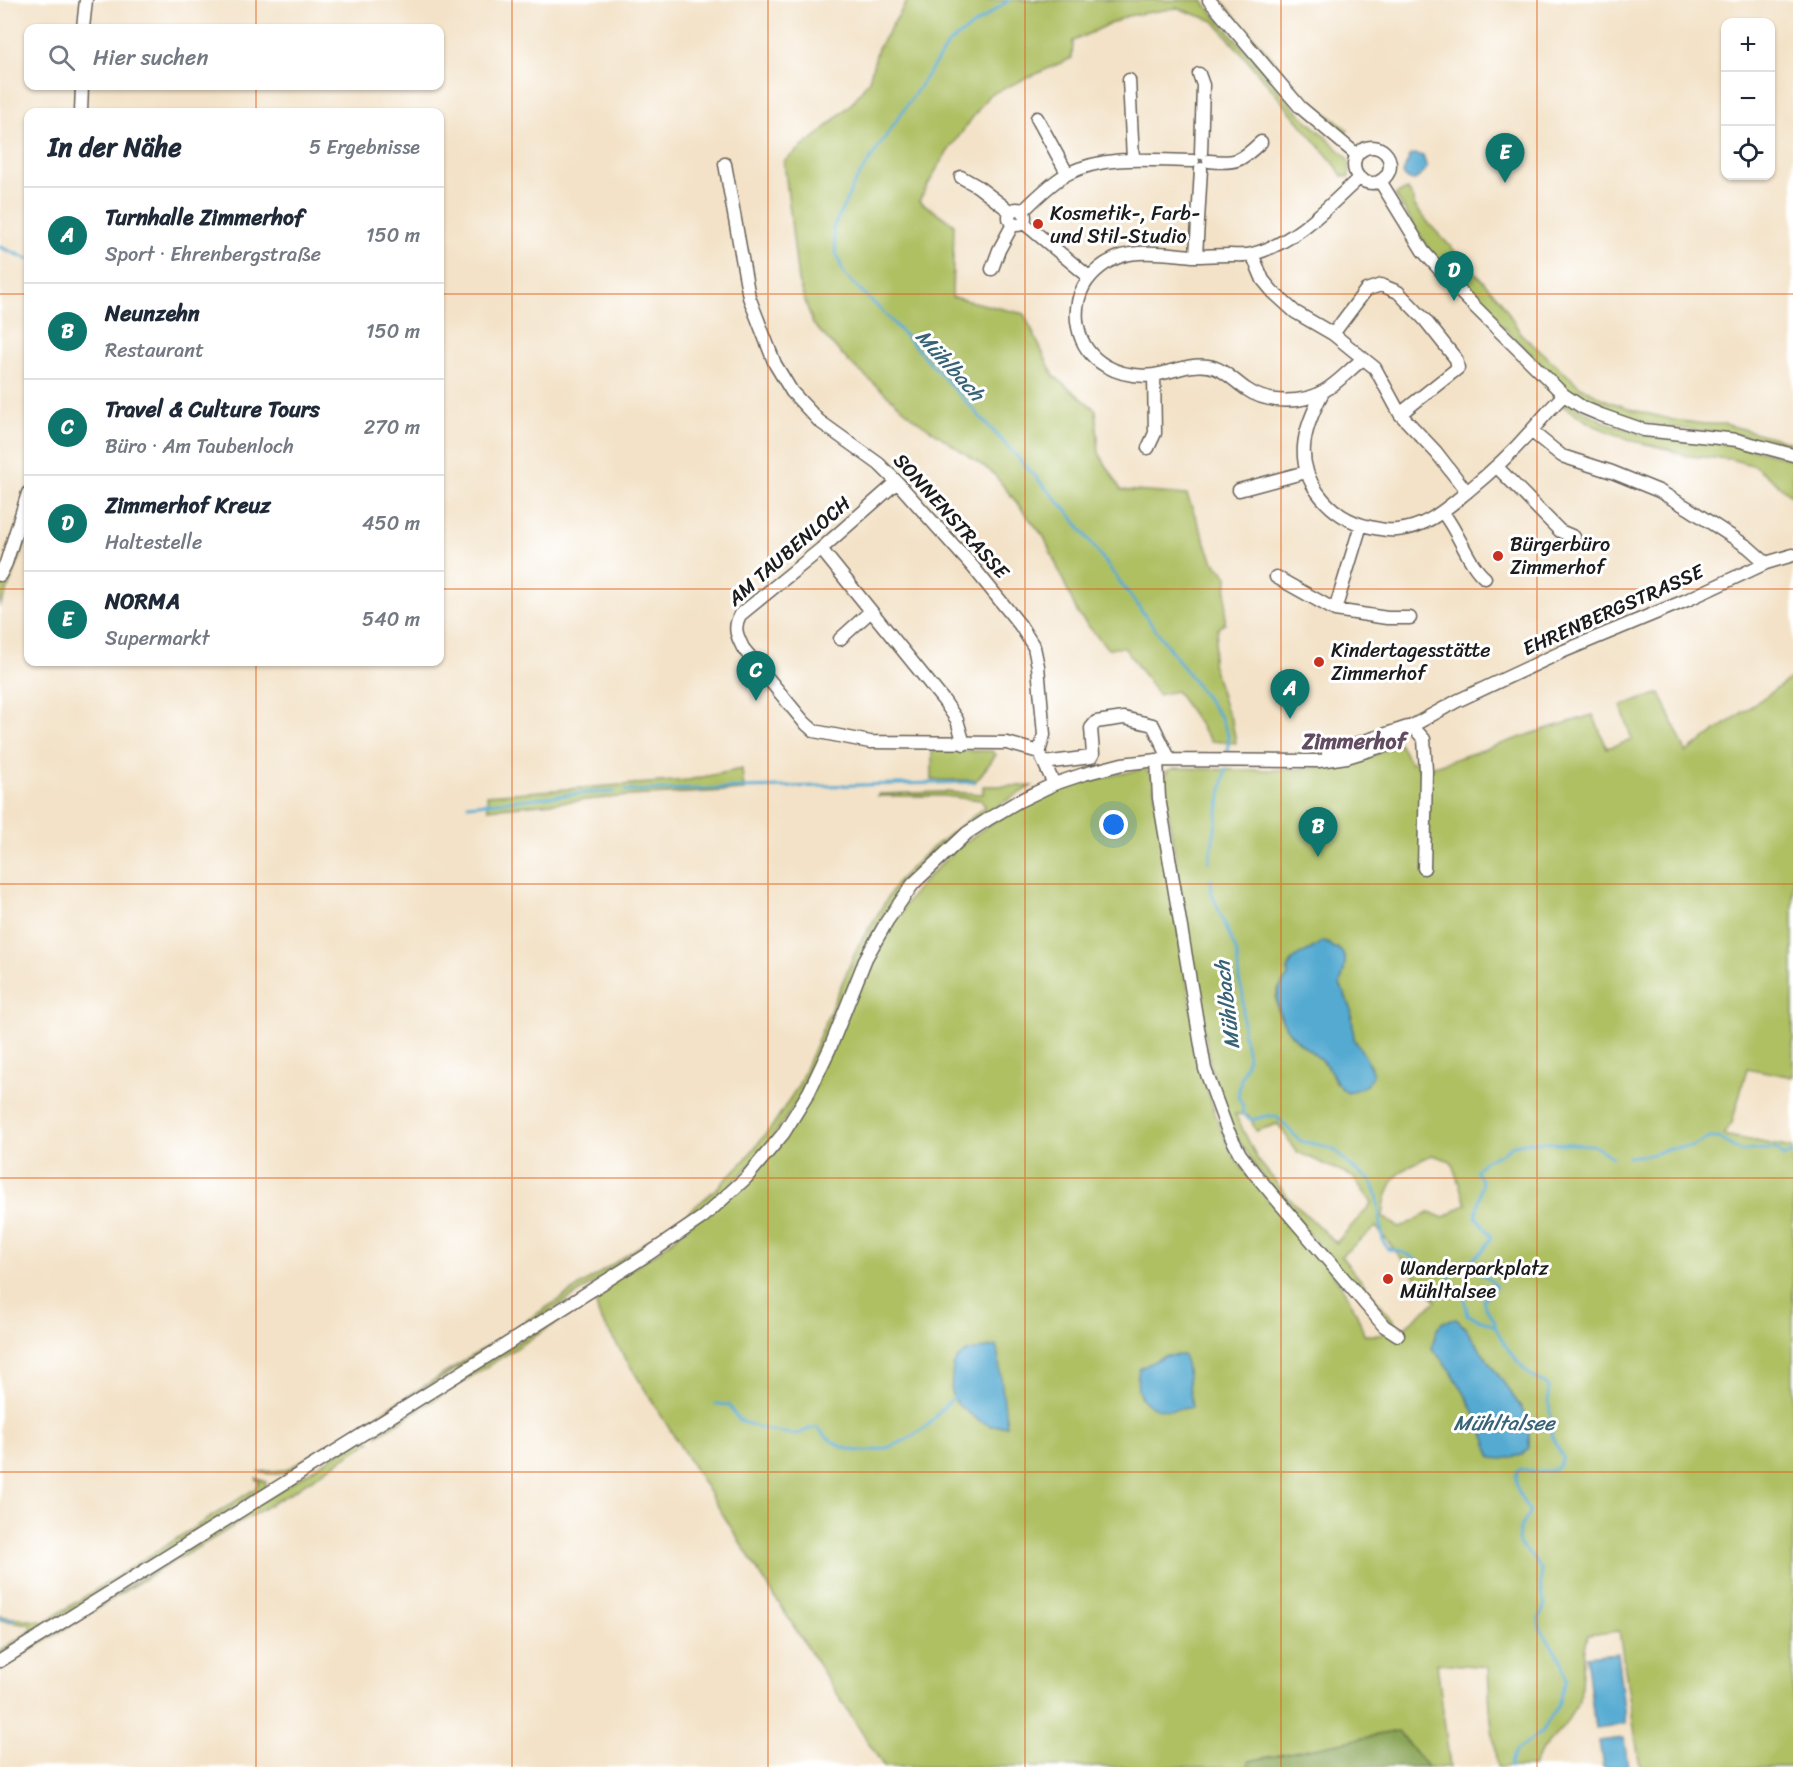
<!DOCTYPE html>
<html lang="de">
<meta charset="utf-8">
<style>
body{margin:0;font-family:Sriracha,sans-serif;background:#f6f6f7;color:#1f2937}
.controls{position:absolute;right:18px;top:18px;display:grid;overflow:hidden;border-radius:12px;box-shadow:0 2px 4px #0004}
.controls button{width:54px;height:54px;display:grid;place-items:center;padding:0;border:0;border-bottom:2px solid #e0e1e3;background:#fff;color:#1f2937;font:30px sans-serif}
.you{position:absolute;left:1114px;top:825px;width:21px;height:21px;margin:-15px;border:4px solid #fff;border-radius:50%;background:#1a73e8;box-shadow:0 0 0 9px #1a73e833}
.badge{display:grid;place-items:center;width:39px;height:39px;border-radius:50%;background:#0f766e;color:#fff;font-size:20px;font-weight:700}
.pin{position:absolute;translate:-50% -50px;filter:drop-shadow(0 2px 3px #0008)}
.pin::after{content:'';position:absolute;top:32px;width:21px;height:18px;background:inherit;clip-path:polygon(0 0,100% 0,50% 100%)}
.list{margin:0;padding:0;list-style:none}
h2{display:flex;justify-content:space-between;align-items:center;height:78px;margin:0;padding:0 24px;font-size:26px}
h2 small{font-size:20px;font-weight:400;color:#747a83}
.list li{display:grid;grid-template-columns:39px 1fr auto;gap:18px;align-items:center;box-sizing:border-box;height:96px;padding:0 24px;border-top:2px solid #e0e1e3}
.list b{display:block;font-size:22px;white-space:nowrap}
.list p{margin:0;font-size:20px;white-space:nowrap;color:#747a83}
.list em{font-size:20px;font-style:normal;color:#747a83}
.icon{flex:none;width:33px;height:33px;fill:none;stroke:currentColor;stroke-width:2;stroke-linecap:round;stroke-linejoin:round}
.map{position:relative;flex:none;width:1793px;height:1767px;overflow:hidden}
.search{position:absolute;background:#fff;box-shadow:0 2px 4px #0004;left:24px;top:24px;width:420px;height:66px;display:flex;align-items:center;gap:15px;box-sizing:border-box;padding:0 21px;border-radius:12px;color:#747a83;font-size:22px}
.panel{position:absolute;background:#fff;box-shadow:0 2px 4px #0004;left:24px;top:108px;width:420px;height:558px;border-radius:12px}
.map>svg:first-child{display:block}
</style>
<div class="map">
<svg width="1793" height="1767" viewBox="0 0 1793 1767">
<rect width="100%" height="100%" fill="#fff"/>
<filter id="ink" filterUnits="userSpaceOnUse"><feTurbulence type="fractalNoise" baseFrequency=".0167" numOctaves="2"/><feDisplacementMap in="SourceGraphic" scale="12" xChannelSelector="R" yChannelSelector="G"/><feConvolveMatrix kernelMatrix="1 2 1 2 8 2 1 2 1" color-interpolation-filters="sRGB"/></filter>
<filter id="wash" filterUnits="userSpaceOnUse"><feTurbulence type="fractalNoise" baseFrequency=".008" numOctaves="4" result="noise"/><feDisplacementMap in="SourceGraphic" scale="24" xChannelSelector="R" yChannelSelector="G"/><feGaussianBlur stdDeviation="1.35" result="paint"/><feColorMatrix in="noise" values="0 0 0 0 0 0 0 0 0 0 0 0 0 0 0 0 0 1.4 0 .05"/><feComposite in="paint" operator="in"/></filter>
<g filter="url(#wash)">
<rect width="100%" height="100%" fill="#f3e2c7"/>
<path fill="#afc063" stroke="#666e40" stroke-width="1.5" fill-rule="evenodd" d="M908,0H1202L1295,109L1347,157L1350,166L1349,177L1342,176L1336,166L1214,21L1177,8L1127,16L1073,41L1072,58L989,95L943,158L919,201L954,224L952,297L1024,314L1054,376L1096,410L1099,453L1121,490L1187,495L1212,559L1227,576L1225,623L1218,629L1212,663L1225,707L1232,721L1236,743L1211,741L1176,691L1158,695L1124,647L1108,649L1078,614L1044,537L993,473L915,419L849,362L813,324L798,281L784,161L820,133L853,102L869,80L878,48Z
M1214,0H1221L1296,86L1314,104L1348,130L1343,136L1314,115Z
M1407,189L1413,198L1414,205L1431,226L1500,299L1521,334L1581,387L1608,401L1637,411L1674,420L1704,424H1725L1793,443V449L1743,435L1674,428L1632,421L1607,413L1584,401L1563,386L1472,296L1429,250L1395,195Z
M1569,403L1605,422L1640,434L1674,440L1728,443L1793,459V497L1755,466L1730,459L1686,456L1671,450L1633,441L1595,426L1561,405Z
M28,503V535L5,596L0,605V582L5,572Z
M1793,677V1077L1747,1068L1732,1123L1723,1135L1793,1148V1767H1640L1619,1631L1588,1635L1583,1658L1580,1700L1564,1726L1542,1750L1533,1767H1497L1490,1712L1488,1667L1437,1663L1450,1767H1427L1398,1731L1249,1761L1248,1767H884L755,1566L599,1316L595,1301L575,1311L377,1436L378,1431L658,1252L774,1153L872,957L894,919L922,883L957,848L993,822L1029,801L1078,782L1145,769L1152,776L1203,1077C1213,1106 1221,1137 1238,1162C1276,1217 1348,1270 1364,1335H1380L1389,1331L1262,1176L1237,1137L1225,1112L1210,1065L1163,782L1167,771L1174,768C1245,769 1336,779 1399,743L1411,763L1418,760L1419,771L1552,727L1593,715L1607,748L1632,740L1621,706L1660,693L1686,752ZM1322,941L1333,948L1344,971L1340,985L1351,1008L1354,1039L1371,1067L1336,1084L1330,1070L1325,1064C1307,1046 1270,1023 1277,992C1279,985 1286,982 1288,976C1289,973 1289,966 1290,962C1299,953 1312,951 1322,941ZM1235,1114L1249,1116L1256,1131L1278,1124L1297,1152L1353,1177L1372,1203L1336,1243L1289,1198L1258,1160ZM1432,1155L1451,1161L1466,1204L1443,1218L1430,1212L1400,1228L1383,1217C1386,1179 1399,1169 1432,1155ZM1376,1227L1436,1301L1401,1330L1341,1256ZM1456,1319L1465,1328L1525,1413L1529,1435V1447L1522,1455L1492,1458L1480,1423L1455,1376L1432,1348L1436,1331ZM976,1350L1007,1426H991L951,1392C952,1369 952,1356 976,1350Z
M932,751H992L996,755L977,780H932Z
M742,769L744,790L629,796L488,809L487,795L688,780Z
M983,786H1032C1006,801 981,815 958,833C919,864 883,908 862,953C848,983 837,1014 825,1044C808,1085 784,1124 756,1158C708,1215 641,1252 580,1292C487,1351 393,1408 300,1467C285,1475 274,1475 258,1472L286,1470L302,1461L455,1367L612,1265L684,1216L716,1189L743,1162L773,1125L798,1086L858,946L898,881L927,852L985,807L981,800L944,796H878L879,794L944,792L983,794Z
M362,1438L371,1441L290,1493L134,1585L0,1670V1667Z
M256,1478L266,1482L265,1487L262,1490L0,1655V1650L28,1633L32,1628L30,1624L0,1620V1616L45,1622L255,1489L259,1482L256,1480Z"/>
<path fill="#8ba659" stroke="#54613a" stroke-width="1.5" d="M1398,1731L1427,1767H1248L1249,1761Z"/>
<path fill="#55aad1" stroke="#386376" stroke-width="1.5" d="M1414,154L1423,156L1427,168C1420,177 1412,187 1403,174C1404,166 1408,163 1410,156Z
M1322,941L1329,944L1333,948H1337C1351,957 1343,972 1340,985L1351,1008L1354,1039L1366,1058L1373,1074C1368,1089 1359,1087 1348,1093C1335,1087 1335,1074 1325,1064C1314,1052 1296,1043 1287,1029C1276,1011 1272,992 1288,977C1286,952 1308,956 1322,941Z
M1456,1319L1465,1328L1525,1413L1529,1435V1448L1522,1455L1503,1459L1492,1458C1477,1414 1463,1383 1432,1348L1436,1331L1442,1322Z
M997,1346L1007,1426H991L978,1420L957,1404L951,1392L953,1366L959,1357L967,1352Z
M1183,1355L1186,1363L1192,1407C1160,1414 1130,1409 1139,1369L1164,1356Z
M1617,1653L1626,1724L1595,1728L1586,1656Z
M1624,1738L1628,1767H1603L1599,1741Z"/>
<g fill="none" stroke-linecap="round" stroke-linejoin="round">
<path stroke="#55aad1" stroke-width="3" d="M1009,0L949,43L855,182L833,228L836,252L844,274L885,314L1069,513L1221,718L1228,735V752
M0,247L28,259
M625,791L975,782
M468,805L586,793L614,792
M1209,862L1226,768
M1211,879L1212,894L1237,953L1239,980L1243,995V1032L1248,1056L1241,1079L1238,1097L1243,1105L1242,1114L1252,1120L1265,1116H1276L1300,1141L1320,1145L1336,1151L1348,1164L1371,1181L1377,1194L1383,1241L1388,1249C1412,1253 1409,1257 1429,1268C1435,1271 1441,1270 1447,1274L1464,1298L1468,1315L1495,1326C1503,1345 1514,1359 1528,1373C1534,1379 1543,1380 1548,1387L1552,1437L1563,1458C1556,1478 1537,1471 1520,1469L1517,1472C1513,1489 1522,1498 1530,1513L1520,1528L1518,1540L1520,1545L1532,1556L1542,1571L1540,1583L1545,1605L1539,1618L1540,1628L1562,1661L1566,1678L1558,1705L1542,1732L1516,1751L1510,1762L1511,1767
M1628,1157L1655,1154L1669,1148L1692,1147L1709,1138H1719L1742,1152C1754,1148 1764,1150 1777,1149L1783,1157L1793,1152
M1495,1326V1321L1485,1307L1483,1300L1496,1286C1489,1275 1475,1273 1468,1262L1483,1251L1492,1237L1476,1216L1482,1182L1476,1171L1484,1161L1501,1154L1513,1145L1530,1142L1593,1145L1612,1157
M715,1404L729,1405C733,1410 734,1416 740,1420C751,1427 783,1434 796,1434C806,1433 809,1426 818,1428C849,1466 895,1452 929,1424C938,1416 943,1405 954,1398
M0,1618L14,1620"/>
</g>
</g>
<g filter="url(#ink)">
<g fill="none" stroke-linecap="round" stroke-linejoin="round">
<g stroke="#676158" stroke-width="15">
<path id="minor" d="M1209,0L1300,107L1357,155
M83,28L86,0
M1199,74L1203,85L1201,153
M1129,80L1133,159
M81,112L82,86
M1037,118L1067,173
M1354 165a18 18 0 1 1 36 0a18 18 0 1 1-36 0Z
M1209,161C1236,164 1241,161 1261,142
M725,164L749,297L775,364L792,392L819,421L879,464L897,482L973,567L1020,625L1034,647L1038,666L1044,735L1039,752L1054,784
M961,177L977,186L1011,212
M1359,178C1329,206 1294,244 1252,254C1245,256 1237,255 1230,255C1218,255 1205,256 1193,256C1156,253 1120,244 1091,276C1079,289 1074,309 1078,327C1085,363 1120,379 1154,375C1172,372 1190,363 1208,366C1223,368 1234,381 1246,389C1267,404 1302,404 1324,391C1338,383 1350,369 1363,359
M1380,181L1423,251L1457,289L1564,395L1582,407L1601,415L1644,430L1737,440L1793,455
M1009 217a8 8 0 1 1 16 0a8 8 0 1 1-16 0Z
M1023,211C1035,199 1054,180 1069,173C1109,154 1151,161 1193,161
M1024,223L1089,277
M1252,254L1263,280L1273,292L1295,312L1333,334L1375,368L1400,414L1436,452L1467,492
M1196,256L1201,169
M992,269L999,250L1013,224
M1333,334L1366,290L1381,285L1398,292L1425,320L1456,359L1458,368L1400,414
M1323,392C1305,426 1293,459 1318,493C1332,512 1348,522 1370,527C1378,529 1389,531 1397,530C1426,528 1447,508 1468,491C1490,473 1511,454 1530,432C1542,419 1552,406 1564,395
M1531,431L1562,456L1612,472L1659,491L1688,508L1748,547L1766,563
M1148,448L1155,433L1154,375
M1497,467L1560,531L1574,537
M897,482L821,549L740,615C733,628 737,636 743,648L804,722L814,731L870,742L1007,743L1039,752
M1239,490L1306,472
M1443,513C1458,531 1469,566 1485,578
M821,549L944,701L957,720L964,744
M0,575L6,563L28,493
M1276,577L1335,610L1387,618H1410
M1335,610L1361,525
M840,639L871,611
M1412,726L1424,739L1426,771L1424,868
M1328,753L1408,727
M1157,760L1159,798L1205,1069L1227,1129L1240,1154L1255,1174L1384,1326L1398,1335
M1044,763L1091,757L1093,754L1091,728L1096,722L1124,718L1153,725L1170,760
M0,1661L494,1352L647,1255L703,1217L746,1178L783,1134L809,1092L830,1048L866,958L887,921L913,884L967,833L990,818L1017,802L1054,784L1084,774L1122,764L1157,760L1319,761L1347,757L1386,745L1412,726L1457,701L1564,651L1687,600L1766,563L1793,555"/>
</g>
<use href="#minor" stroke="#fff" stroke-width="12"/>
</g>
</g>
<path fill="none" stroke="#de560d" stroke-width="1.5" stroke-opacity="0.55" d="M256,0V28M512,0V1767M768,0V1767M1025,0V1767M1281,0V1767M1537,0V1767M256,86V112M0,294H28M440,294H1793M0,589H28M440,589H1793M256,662V1767M0,884H1793M0,1178H1793M0,1472H1793"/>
<g fill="#c8321e" stroke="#fff" stroke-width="2">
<circle cx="1038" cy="224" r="6"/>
<circle cx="1498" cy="556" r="6"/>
<circle cx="1319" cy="662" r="6"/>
<circle cx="1388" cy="1279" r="6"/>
</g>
<g text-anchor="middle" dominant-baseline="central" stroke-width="6" stroke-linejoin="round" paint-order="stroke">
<g font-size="20" fill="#1c1c1c" stroke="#fff" text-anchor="start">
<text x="1050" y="213">Kosmetik-, Farb-<tspan x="1050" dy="23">und Stil-Studio</tspan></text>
<text x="1510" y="544">Bürgerbüro<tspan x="1510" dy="23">Zimmerhof</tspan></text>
<text x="1331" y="650">Kindertagesstätte<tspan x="1331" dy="23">Zimmerhof</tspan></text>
<text x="1400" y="1268">Wanderparkplatz<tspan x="1400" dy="23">Mühltalsee</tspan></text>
</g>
<g font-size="20" fill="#1c1c1c" stroke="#fff">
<text transform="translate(951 516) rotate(48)">SONNENSTRASSE</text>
<text transform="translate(789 551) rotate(-41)">AM TAUBENLOCH</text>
<text transform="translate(1613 610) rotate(-24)">EHRENBERGSTRASSE</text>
</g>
<g font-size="21" font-style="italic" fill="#386376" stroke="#fff">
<text transform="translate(950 365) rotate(47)">Mühlbach</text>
<text transform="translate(1227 1005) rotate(-97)">Mühlbach</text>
<text x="1504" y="1423">Mühltalsee</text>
</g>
<g font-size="22" font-weight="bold" fill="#624c61" stroke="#fff">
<text x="1354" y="741">Zimmerhof</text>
</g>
</g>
</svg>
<div class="controls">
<button>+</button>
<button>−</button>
<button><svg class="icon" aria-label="locate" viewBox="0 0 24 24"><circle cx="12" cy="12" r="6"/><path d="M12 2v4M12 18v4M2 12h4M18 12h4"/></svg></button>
</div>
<div class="you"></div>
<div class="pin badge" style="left:1290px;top:719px">A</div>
<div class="pin badge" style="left:1318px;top:857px">B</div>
<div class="pin badge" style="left:756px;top:701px">C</div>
<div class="pin badge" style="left:1454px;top:301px">D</div>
<div class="pin badge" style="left:1505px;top:183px">E</div>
<div class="search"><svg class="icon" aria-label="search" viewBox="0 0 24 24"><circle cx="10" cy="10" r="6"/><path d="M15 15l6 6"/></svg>Hier suchen</div>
<section class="panel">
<h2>In der Nähe<small>5 Ergebnisse</small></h2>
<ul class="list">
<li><span class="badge">A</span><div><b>Turnhalle Zimmerhof</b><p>Sport · Ehrenbergstraße</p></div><em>150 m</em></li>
<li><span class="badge">B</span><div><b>Neunzehn</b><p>Restaurant</p></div><em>150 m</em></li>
<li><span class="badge">C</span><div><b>Travel &amp; Culture Tours</b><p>Büro · Am Taubenloch</p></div><em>270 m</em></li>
<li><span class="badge">D</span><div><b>Zimmerhof Kreuz</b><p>Haltestelle</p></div><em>450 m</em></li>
<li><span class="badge">E</span><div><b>NORMA</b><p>Supermarkt</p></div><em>540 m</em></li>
</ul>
</section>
</div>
